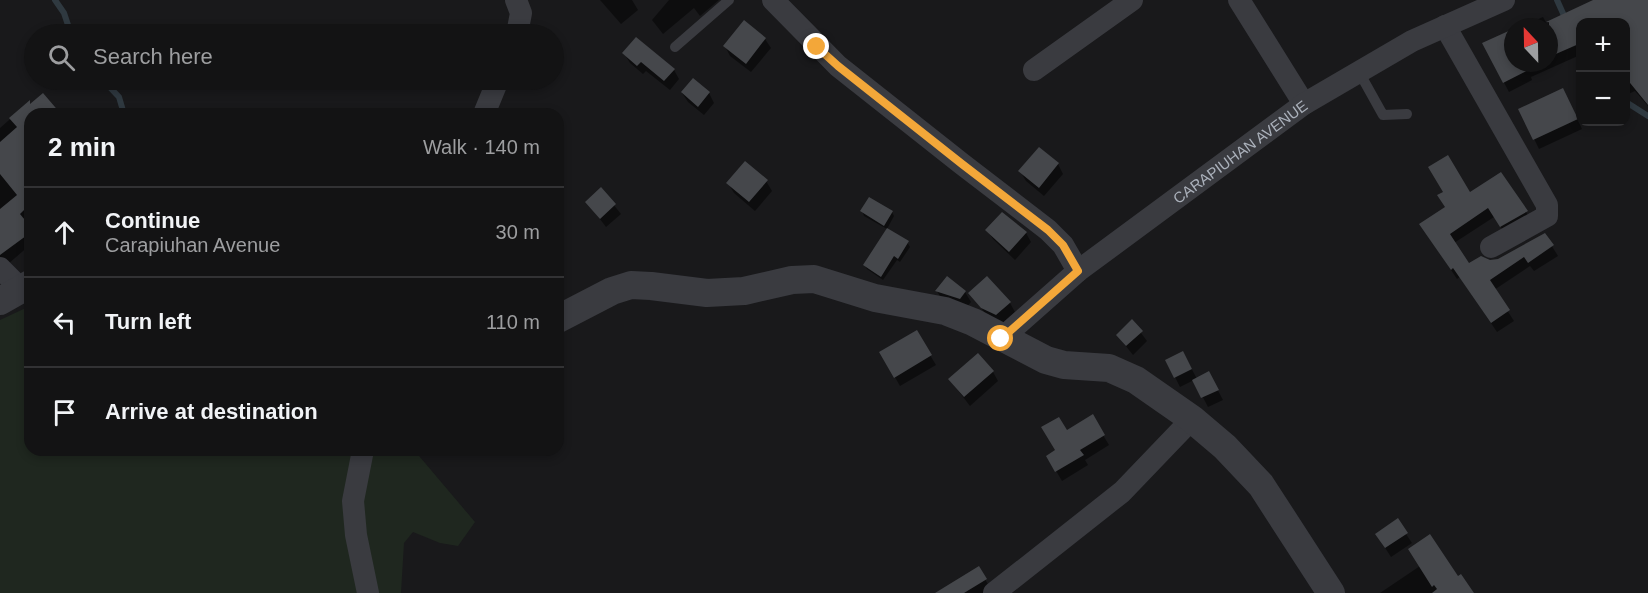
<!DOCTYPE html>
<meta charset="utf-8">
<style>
body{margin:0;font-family:Arial,sans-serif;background:#202022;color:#f1f3f6}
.controls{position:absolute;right:18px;top:18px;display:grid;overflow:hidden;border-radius:12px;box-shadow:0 3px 9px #0003}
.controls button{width:54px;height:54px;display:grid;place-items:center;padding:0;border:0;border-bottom:2px solid #323234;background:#131314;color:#f1f3f6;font:30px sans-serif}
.compass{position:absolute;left:1504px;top:18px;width:54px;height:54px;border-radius:50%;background:#131314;box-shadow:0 3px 9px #0003;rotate:338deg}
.stop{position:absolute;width:18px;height:18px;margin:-14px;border:4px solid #f3a739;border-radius:50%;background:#fff}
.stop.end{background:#f3a739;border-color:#fff;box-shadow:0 2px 6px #0008}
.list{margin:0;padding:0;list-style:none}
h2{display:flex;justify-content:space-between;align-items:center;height:78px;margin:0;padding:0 24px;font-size:26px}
h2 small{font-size:20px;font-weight:400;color:#9d9ea0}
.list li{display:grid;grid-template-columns:39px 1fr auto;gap:18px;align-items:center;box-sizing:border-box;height:90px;padding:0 24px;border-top:2px solid #323234}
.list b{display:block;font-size:22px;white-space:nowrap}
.list p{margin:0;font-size:20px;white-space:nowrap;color:#9d9ea0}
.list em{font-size:20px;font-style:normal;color:#9d9ea0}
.icon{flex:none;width:33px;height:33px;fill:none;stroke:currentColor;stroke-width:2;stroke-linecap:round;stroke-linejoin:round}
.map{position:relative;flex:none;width:1648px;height:593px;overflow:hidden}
.search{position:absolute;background:#131314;box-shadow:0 3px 9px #0003;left:24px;top:24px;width:540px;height:66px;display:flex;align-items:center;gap:15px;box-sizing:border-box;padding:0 21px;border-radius:33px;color:#9d9ea0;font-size:22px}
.panel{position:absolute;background:#131314;box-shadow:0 3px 9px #0003;left:24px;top:108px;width:540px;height:348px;border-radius:18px}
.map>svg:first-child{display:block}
</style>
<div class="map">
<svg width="1648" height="593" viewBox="0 0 1648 593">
<rect width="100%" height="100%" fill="#19191b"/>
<path fill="#1f271f" d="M30,306V450H414L475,522L458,546L440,543L413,532L404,543L401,593H0V320Z"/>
<path fill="#0007" d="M600,0H632L638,10L621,24Z
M669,0H719L700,16L694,8L663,34L652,20Z
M1596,0H1645L1648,5V106L1635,91L1626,95V22H1580V55L1531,77L1532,80L1509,92L1485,47L1513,32V63H1549V27H1520L1543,17L1547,24Z
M765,39L771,48L751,72L730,56L725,46Z
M624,53L674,70L679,79L670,90L646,71L643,74L630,63Z
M693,80L709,93L714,103L704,115L688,102L682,93Z
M1568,99L1582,129L1539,149L1520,110Z
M25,106L59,114H30V245L8,264L0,266V128Z
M1058,164L1063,174L1044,196L1026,181L1020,171Z
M1500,174L1532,221L1506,235L1494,217L1454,243L1469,265L1498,260L1545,235L1558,256L1534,271L1530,266L1494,290L1514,321L1497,332L1460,277L1457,279L1427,234L1470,194Z
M766,181L772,191L755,211L734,193L728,183Z
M601,189L621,214L606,227L587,202Z
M862,211L892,212L894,216L887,229L864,216Z
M987,230L1026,233L1031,242L1015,260L993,239Z
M907,242L910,247L900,262L897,260L883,280L867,269L864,265Z
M948,278L965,292L971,302L966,308L942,300L937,291Z
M970,293L1010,303L1015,312L1001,324L988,317Z
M1132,321L1147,341L1133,355L1117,335Z
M916,332L936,365L900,386L881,353Z
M1188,362L1197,379L1214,383L1223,400L1208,407L1194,380L1180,387L1175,377Z
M993,372L998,381L970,406L950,380Z
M1092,417L1109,445L1085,460L1088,465L1062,481L1048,457L1057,451L1066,432Z
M1406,534L1412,543L1391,557L1382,543Z
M1420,566L1457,578L1472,593H1380Z
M978,568L991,589L985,593H938Z"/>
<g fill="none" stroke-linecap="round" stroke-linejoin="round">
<path stroke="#2f3940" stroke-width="6" d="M55,0L64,13L71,34
M1557,0L1566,20
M103,80L119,97L124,114
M1626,102L1648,116"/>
</g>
<path fill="#45474b" d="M1593,0H1648V105L1626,78V22H1581V43L1549,57V22H1546Z
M744,20L766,38L746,64L723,46Z
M1513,29V63H1542L1503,83L1482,43Z
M636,37L675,69L664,81L641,62L637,66L622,53Z
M693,78L710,92L698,107L681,92Z
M1563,88L1578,119L1533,140L1518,109Z
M43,93L61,114H30V210L27,207L20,214L30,226V233L0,255V209L17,195L0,174V142L17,127L9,118L30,100V104Z
M1039,147L1059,163L1039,188L1018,171Z
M1448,155L1470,192L1501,172L1528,211L1500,227L1488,208L1450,234L1469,263L1481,256L1490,260L1498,259L1545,233L1554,245L1528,263L1524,257L1490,280L1510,310L1491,323L1453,268L1451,270L1419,224L1445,207L1437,195L1443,192L1428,167Z
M745,161L768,180L749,202L726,183Z
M601,187L616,204L600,219L585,202Z
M869,197L893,211L884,226L860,211Z
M1002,212L1027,232L1009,252L985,230Z
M887,228L909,241L898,259L894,256L881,277L863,265Z
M947,276L966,291L960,299L935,291Z
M987,276L1011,302L996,315L981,308L968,293Z
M1132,319L1143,331L1126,346L1116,335Z
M917,330L932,355L894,378L879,352Z
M1183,351L1192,369L1174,378L1165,360Z
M978,353L994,371L964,397L948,379Z
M1209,371L1219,390L1201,398L1192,380Z
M1093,414L1105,435L1080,450L1084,455L1055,472L1046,456L1055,450L1041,427L1059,417L1067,430Z
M1398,518L1408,533L1385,548L1375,534Z
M1430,534L1458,576L1461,574L1474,593H1432L1437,589L1434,585L1432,587L1408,549Z
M979,566L987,579L964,593H935Z"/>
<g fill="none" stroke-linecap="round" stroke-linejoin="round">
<path stroke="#3a3b40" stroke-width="10" d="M675,47L729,0
M1359,72L1383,115L1407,114"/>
<g stroke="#3a3b40" stroke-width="22">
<path d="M516,0L521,13L517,34"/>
<path d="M773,0L838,66L962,164L1048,230L1063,245L1078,271"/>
<path d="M1239,0L1304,104"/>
<path d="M1445,26L1547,205V216L1491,247"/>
<path d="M1034,70L1132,0"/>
<path d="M484,114L498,80"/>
<path d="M0,268L20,288"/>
<path id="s1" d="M1001,339L1078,271L1304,104L1412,41L1504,0"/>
<path d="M363,450L353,501L356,535L368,593"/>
<path d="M994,593L1122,492L1192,419"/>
</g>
<path stroke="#3a3b40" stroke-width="28" d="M0,301L30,284
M558,319L612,291L631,285L651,286L707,293L744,291L792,280L814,279L875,298L945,311L973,322L1046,360L1064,365L1109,368L1136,380L1192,419L1225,447L1261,485L1331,593"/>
</g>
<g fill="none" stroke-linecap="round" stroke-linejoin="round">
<path stroke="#f3a739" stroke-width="8" d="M817,47L838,66L962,164L1048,230L1063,245L1078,271L1001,339"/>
</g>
<g text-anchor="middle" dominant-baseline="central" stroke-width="5" stroke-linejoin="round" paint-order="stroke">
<g font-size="15" fill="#abb1bb" stroke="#141416">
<text stroke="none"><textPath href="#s1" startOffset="304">CARAPIUHAN AVENUE</textPath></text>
</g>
</g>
</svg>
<div class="controls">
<button>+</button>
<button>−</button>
</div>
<svg class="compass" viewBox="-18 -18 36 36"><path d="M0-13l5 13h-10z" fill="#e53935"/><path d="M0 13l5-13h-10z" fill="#9d9ea0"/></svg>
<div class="stop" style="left:1001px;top:339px"></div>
<div class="stop end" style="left:817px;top:47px"></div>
<div class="search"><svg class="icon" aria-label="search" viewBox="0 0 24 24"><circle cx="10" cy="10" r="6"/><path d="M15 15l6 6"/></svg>Search here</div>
<section class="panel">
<h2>2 min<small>Walk · 140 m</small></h2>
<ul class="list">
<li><svg class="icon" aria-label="ahead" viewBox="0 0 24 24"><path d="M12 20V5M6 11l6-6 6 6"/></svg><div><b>Continue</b><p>Carapiuhan Avenue</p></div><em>30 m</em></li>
<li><svg class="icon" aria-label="left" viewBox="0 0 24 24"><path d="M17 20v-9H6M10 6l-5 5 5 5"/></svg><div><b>Turn left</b></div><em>110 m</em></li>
<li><svg class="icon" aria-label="arrive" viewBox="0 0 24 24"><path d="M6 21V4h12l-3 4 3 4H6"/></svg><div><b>Arrive at destination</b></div></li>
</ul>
</section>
</div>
